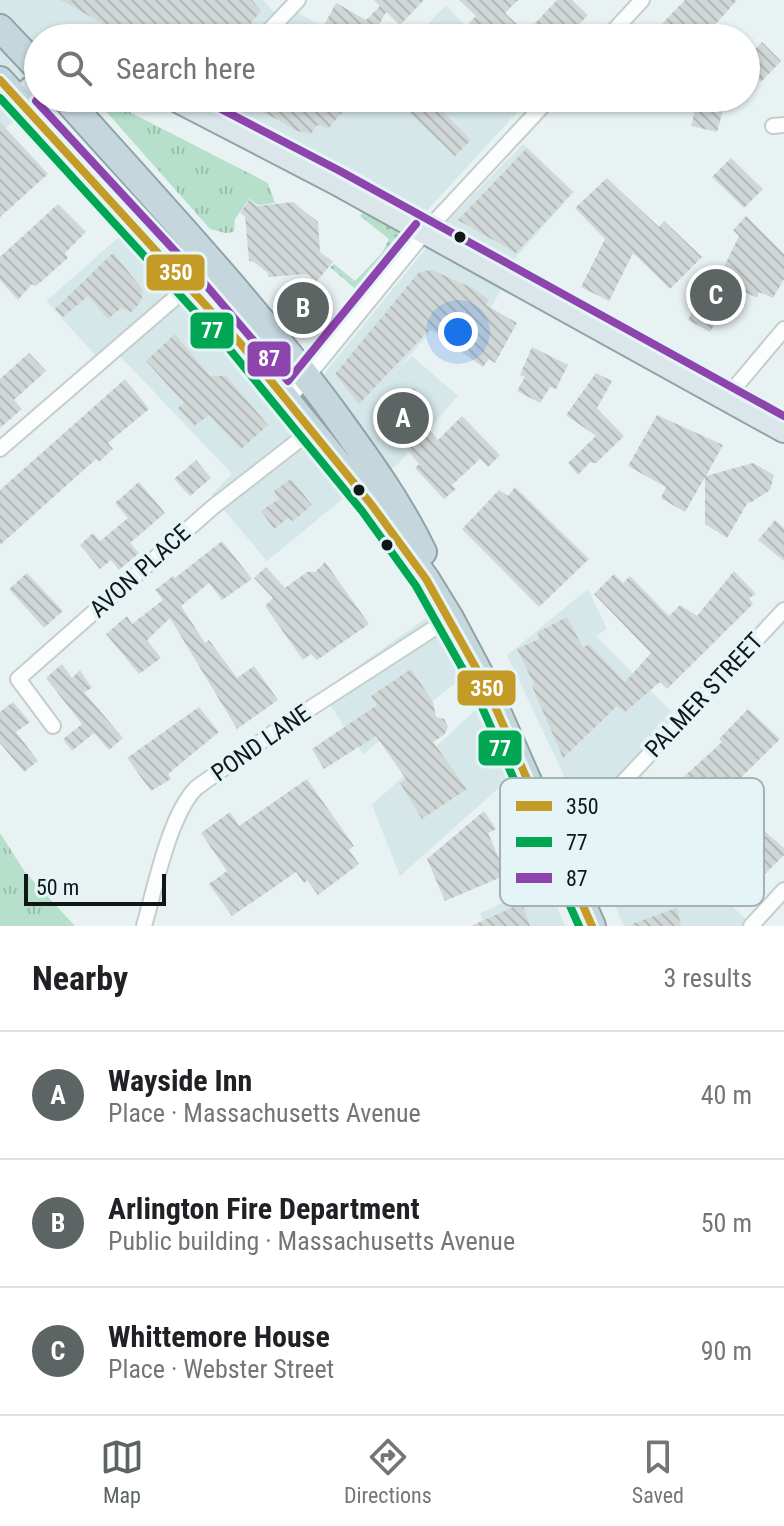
<!DOCTYPE html>
<meta charset="utf-8">
<style>
body{margin:0;font-family:"Roboto Condensed",sans-serif;background:#f6f6f6;color:#202124}
.scale{position:absolute;left:24px;bottom:20px;width:142px;box-sizing:border-box;padding-left:8px;border:4px solid #111717;border-top:0;font-size:22px;line-height:28px;white-space:nowrap;color:#111717;-webkit-text-stroke:6px #e5f5f7;paint-order:stroke}
.you{position:absolute;left:458px;top:332px;width:28px;height:28px;margin:-20px;border:6px solid #fff;border-radius:50%;background:#1a73e8;box-shadow:0 0 0 12px #1a73e833}
.badge{display:grid;place-items:center;width:52px;height:52px;border-radius:50%;background:#5d6464;color:#fff;font-size:26px;font-weight:700}
.pin{position:absolute;translate:-50% -50%;border:4px solid #fff;box-shadow:0 2px 8px #0006}
.list{margin:0;padding:0;list-style:none}
h2{display:flex;justify-content:space-between;align-items:center;height:104px;margin:0;padding:0 32px;font-size:34px}
h2 small{font-size:26px;font-weight:400;color:#757577}
.list li{display:grid;grid-template-columns:52px 1fr auto;gap:24px;align-items:center;box-sizing:border-box;height:128px;padding:0 32px;border-top:2px solid #e0e0e0}
.list b{display:block;font-size:30px;white-space:nowrap}
.list p{margin:0;font-size:26px;white-space:nowrap;color:#757577}
.list em{font-size:26px;font-style:normal;color:#757577}
.icon{flex:none;width:44px;height:44px;fill:none;stroke:currentColor;stroke-width:2;stroke-linecap:round;stroke-linejoin:round}
.map{position:relative;flex:none;width:784px;height:926px;overflow:hidden}
.search{position:absolute;background:#fff;box-shadow:0 2px 6px #0004;left:24px;right:24px;top:24px;height:88px;display:flex;align-items:center;gap:20px;box-sizing:border-box;padding:0 28px;border-radius:44px;color:#757577;font-size:30px}
.sheet{height:488px;background:#fff}
nav{display:flex;justify-content:space-around;align-items:center;box-sizing:border-box;height:112px;border-top:2px solid #e0e0e0;background:#fff;font-size:22px;color:#757577}
nav a{display:grid;justify-items:center;gap:4px}
nav .on{color:#5d6464}
.map>svg:first-child{display:block}
</style>
<div class="map">
<svg width="784" height="926" viewBox="0 0 784 926">
<defs>
<pattern id="grass-dots" width="8" height="8" patternUnits="userSpaceOnUse" patternTransform="scale(2)"><rect width="8" height="8" fill="#b6e0cb"/><path d="M2 2h.1M6 6h.1" fill="none" stroke="#9bbfae" stroke-width="1.8" stroke-linecap="round"/></pattern>
<pattern id="park-tufts" width="24" height="20" patternUnits="userSpaceOnUse" patternTransform="scale(2)"><rect width="24" height="20" fill="#b6e0cb"/><path d="M3 7l-1-3M5 7V3M7 7l1-3M15 17l-1-3M17 17v-4M19 17l1-3" fill="none" stroke="#9bbfae"/></pattern>
<pattern id="building-back-hatch" width="6" height="6" patternUnits="userSpaceOnUse" patternTransform="scale(2)"><rect width="6" height="6" fill="#d1d7d7"/><path d="M-1 5l2 2M0 0l6 6M5-1l2 2" fill="none" stroke="#b2b8b8"/></pattern>
</defs>
<rect width="100%" height="100%" fill="#e9f2f3"/>
<path fill="#d5e7e9" d="M0,0H263L274,12L252,38H38L40,98L0,133Z
M446,5L476,38H415Z
M292,10L346,38H264Z
M214,98H530L424,214Z
M523,144L574,192L517,256L497,297L464,354L432,330L399,368L412,356L458,396L398,464L346,496L267,561L211,495L232,474L120,356L107,368L46,301L119,237L188,293L319,454L350,421L319,380L448,221Z
M588,589L607,629L596,636L678,718L583,816L507,655Z
M432,614L464,677L363,754L321,692Z
M479,707L509,779L400,876L372,805Z
M638,776L704,841L688,861L752,926H624L583,834Z
M548,883L565,926H485L480,913Z"/>
<path fill="url(#grass-dots)" d="M364,210L398,229C404,251 374,277 359,292L330,267L334,264L355,281L382,253L389,239L360,216Z"/>
<path fill="url(#park-tufts)" d="M110,102L268,183L275,203L258,205L249,199L235,219L234,232L225,233L210,229L103,108Z
M0,833L25,872L75,926H0Z"/>
<path fill="url(#building-back-hatch)" d="M61,0H252L261,11L239,38H128Z
M374,0H424L400,25L386,12L372,38H317L336,3L366,20L380,6Z
M459,0H518L505,13L526,33L557,0H572L588,15L566,38H485L469,23L476,16Z
M685,0H737L703,38H669L658,28Z
M762,42L781,61L761,82L746,68V59Z
M239,98H354L329,128L317,125L311,134L297,131Z
M415,98H433L443,108L441,110L471,140L455,156L405,108Z
M698,98L725,103L717,132L691,126Z
M0,122L48,174L0,217Z
M527,148L573,192L516,253L458,220Z
M731,158L763,189L744,208L712,177Z
M607,178L659,227L664,221L702,257L670,289L633,253L609,301L581,287L605,239L575,208Z
M249,200L257,206L293,202L318,222L320,252L333,262L317,281L307,274L268,277V273L254,262L249,261L245,216L240,213Z
M58,204L86,232L65,253L68,258L36,286L32,284L18,300L0,280V257Z
M746,216L784,254V279L773,298L759,292L757,298L737,288L710,332L688,320L713,267L721,273L739,236L733,230Z
M113,253L143,290L141,302L131,312L121,308L108,319L88,296L63,317L55,309Z
M432,270L474,289L489,300L486,305L517,323L495,363L489,359L483,367L430,329L359,404L335,374L419,272Z
M175,334L210,376H226L268,425L241,449L209,415L194,426L178,408L184,403L146,361Z
M532,347L568,365L556,389L550,387L540,403L517,391L525,377L520,375Z
M29,353L46,371L14,400L22,409L0,428V379Z
M596,373L612,381L597,408L624,436L596,463L590,462L578,475L568,463L596,436L566,415Z
M125,379L149,409L108,443L113,449L99,462L96,459L0,545V490Z
M414,388L426,402L414,412L438,440L462,416L500,455L488,467L480,459L452,485L456,489L444,499L415,468L419,464L385,422L391,414L389,412Z
M657,415L723,445L706,476L753,463L774,475L770,490L750,503L748,502L727,538L705,524V477L685,512L661,498L666,487L628,466Z
M196,460L211,478L190,496L174,479Z
M291,479L312,505L293,521L288,518L274,529L261,511L279,499L274,491Z
M139,482L165,513L130,543L139,553L119,570L111,560L100,569L80,545L93,533L100,541L128,518L115,503Z
M515,487L589,559L539,607L462,529L499,490L508,496Z
M775,520L784,528V561L758,540Z
M222,541L252,579L222,600L209,583L181,606L205,643L209,640L237,678L254,666L278,700L237,729L170,618L147,640L161,658L139,674L106,634L127,616L132,624L163,600L155,590L173,576L175,578Z
M325,562L369,624L317,660L311,654L303,660L265,606L273,598L254,578L266,567L285,588L307,572H315Z
M734,571L756,594L749,598L753,604L667,689L660,682L625,712L617,706L563,758L532,686L534,684L517,649L539,639L538,632L567,617L583,648L589,644L625,682L651,653L594,594L614,574L623,583L630,576L669,616L680,605L697,616Z
M27,573L63,611L44,628L9,589Z
M62,664L72,678L80,670L92,688L84,692L123,738L109,750L94,733L72,751L63,739L82,724L46,678Z
M411,669L433,702L436,717L444,719L448,727L444,735L433,742L467,789L422,819L400,783L406,779L376,736L324,769L312,749L377,705L371,696Z
M13,702L30,722L16,732L38,761L24,772L0,743V712Z
M199,707L219,732L168,774L171,779L151,791L127,758Z
M748,709L780,739L705,813L678,782L722,742L719,739Z
M307,779L354,846L349,850L359,864L318,895L307,880L304,883L296,872L232,916L209,884L227,871L201,833L230,812L239,826Z
M484,811L496,829L488,833L506,875L445,901L427,859Z
M762,829L784,848V855L743,896L719,872L735,856L737,857Z
M522,903L530,926H471Z
M677,908L681,926H633L632,924Z"/>
<g fill="none" stroke-linecap="round" stroke-linejoin="round">
<g stroke="#c6cdcd" stroke-width="18">
<path id="street" d="M262,38L298,0
M607,38L642,0
M773,126L784,125
M726,398L784,329
M288,400L425,232L550,98
M0,449L190,285
M53,726L18,679L213,507L312,430
M559,851L784,610
M144,926C155,888 169,816 196,788L280,728L450,618
M751,926L784,890"/>
</g>
<g stroke="#8fa3a9" stroke-width="28">
<path id="primary" d="M174,98L334,181L784,430
M19,100L38,83"/>
</g>
<g stroke="#8fa3a9" stroke-width="30">
<path id="highway" d="M0,28L38,68
M0,80L240,343L371,504L426,579L450,618L485,684L592,926
M65,98C157,201 252,302 334,413C366,457 399,502 423,552"/>
</g>
<use href="#street" stroke="#fcfdfd" stroke-width="14"/>
<use href="#primary" stroke="#dbe6ea" stroke-width="24"/>
<use href="#highway" stroke="#c5d6dc" stroke-width="26"/>
<g stroke="#e5f5f7" stroke-width="14">
<path id="bus-1" d="M0,80L240,343L371,504L426,579L485,684L592,926"/>
</g>
<g stroke="#e5f5f7" stroke-width="14">
<path id="bus-2" d="M0,98L231,351L362,511L416,586L474,689L579,926"/>
</g>
<g stroke="#e5f5f7" stroke-width="14">
<path id="bus-3" d="M39,98L36,101L199,277L288,381L416,224
M200,98L340,171L784,416"/>
</g>
<use href="#bus-1" stroke="#c49b27" stroke-width="8"/>
<use href="#bus-2" stroke="#00a651" stroke-width="8"/>
<use href="#bus-3" stroke="#8e44ad" stroke-width="8"/>
</g>
<g fill="#111717" stroke="#e5f5f7" stroke-width="3">
<circle cx="460" cy="237" r="7"/>
<circle cx="359" cy="490" r="7"/>
<circle cx="387" cy="545" r="7"/>
</g>
<g text-anchor="middle" dominant-baseline="central" stroke-width="8" stroke-linejoin="round" paint-order="stroke">
<g font-size="24" fill="#111717" stroke="#e5f5f7">
<text transform="translate(140 571) rotate(-42)">AVON PLACE</text>
<text transform="translate(704 695) rotate(-47)">PALMER STREET</text>
<text transform="translate(261 743) rotate(-35)">POND LANE</text>
</g>
</g>
<rect x="500" y="778" width="264" height="128" rx="12" fill="#e5f5f7" stroke="#a5b2b4" stroke-width="2"/>
<rect x="516" y="801" width="36" height="10" fill="#c49b27"/>
<rect x="516" y="837" width="36" height="10" fill="#00a651"/>
<rect x="516" y="873" width="36" height="10" fill="#8e44ad"/>
<g font-size="22" fill="#111717">
<text x="566" y="814">350</text>
<text x="566" y="850">77</text>
<text x="566" y="886">87</text>
</g>
<g stroke="#e5f5f7" stroke-width="3">
<rect x="145" y="253" width="61" height="39" rx="8" fill="#c49b27"/>
<rect x="189" y="311" width="46" height="39" rx="8" fill="#00a651"/>
<rect x="246" y="340" width="46" height="38" rx="8" fill="#8e44ad"/>
<rect x="456" y="669" width="61" height="38" rx="8" fill="#c49b27"/>
<rect x="477" y="729" width="46" height="38" rx="8" fill="#00a651"/>
</g>
<g font-size="22" text-anchor="middle" font-weight="bold" fill="#fff">
<text x="176" y="280">350</text>
<text x="212" y="338">77</text>
<text x="269" y="366">87</text>
<text x="487" y="696">350</text>
<text x="500" y="756">77</text>
</g>
</svg>
<div class="scale">50 m</div>
<div class="you"></div>
<div class="pin badge" style="left:403px;top:418px">A</div>
<div class="pin badge" style="left:303px;top:308px">B</div>
<div class="pin badge" style="left:716px;top:295px">C</div>
<div class="search"><svg class="icon" aria-label="search" viewBox="0 0 24 24"><circle cx="10" cy="10" r="6"/><path d="M15 15l6 6"/></svg>Search here</div>
</div>
<section class="sheet">
<h2>Nearby<small>3 results</small></h2>
<ul class="list">
<li><span class="badge">A</span><div><b>Wayside Inn</b><p>Place · Massachusetts Avenue</p></div><em>40 m</em></li>
<li><span class="badge">B</span><div><b>Arlington Fire Department</b><p>Public building · Massachusetts Avenue</p></div><em>50 m</em></li>
<li><span class="badge">C</span><div><b>Whittemore House</b><p>Place · Webster Street</p></div><em>90 m</em></li>
</ul>
</section>
<nav>
<a class="on"><svg class="icon" aria-label="map" viewBox="0 0 24 24"><path d="M3 6l6-2 6 2 6-2v14l-6 2-6-2-6 2zM9 4v14M15 6v14"/></svg>Map</a>
<a><svg class="icon" aria-label="directions" viewBox="0 0 24 24"><path d="M12 3l9 9-9 9-9-9zM9 14v-3h6M13 9l2 2-2 2"/></svg>Directions</a>
<a><svg class="icon" aria-label="saved" viewBox="0 0 24 24"><path d="M7 4h10v16l-5-4-5 4z"/></svg>Saved</a>
</nav>
